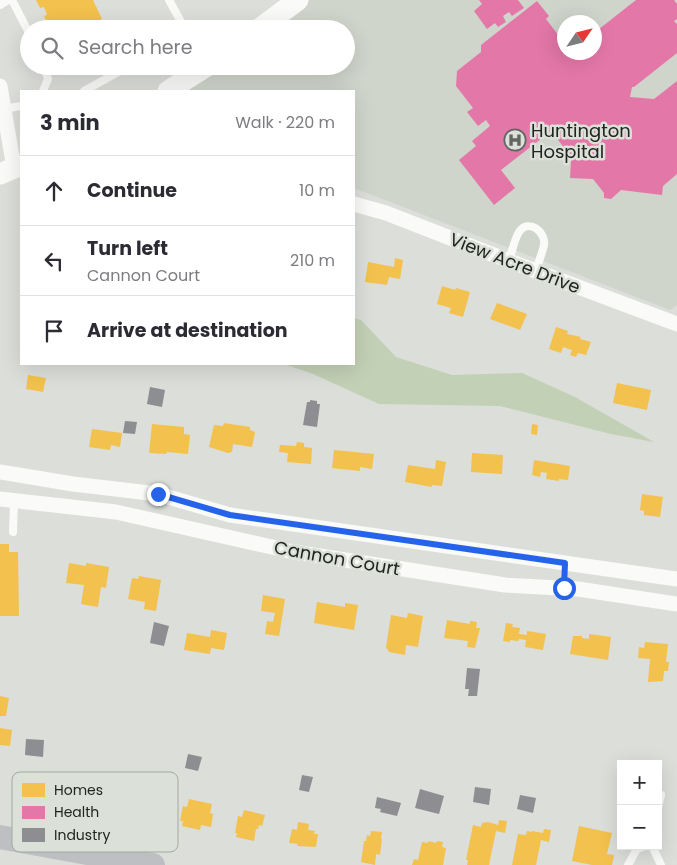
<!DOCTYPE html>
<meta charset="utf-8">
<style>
body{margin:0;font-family:Poppins,sans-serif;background:#f7f7f7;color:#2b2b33}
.controls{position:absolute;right:15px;bottom:15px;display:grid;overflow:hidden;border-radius:0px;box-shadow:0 5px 20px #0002}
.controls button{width:45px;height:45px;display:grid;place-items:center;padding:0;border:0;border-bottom:1px solid #e1e1e2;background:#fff;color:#2b2b33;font:25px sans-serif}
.compass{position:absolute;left:557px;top:15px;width:45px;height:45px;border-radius:50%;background:#fff;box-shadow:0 5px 20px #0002;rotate:55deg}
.stop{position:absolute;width:15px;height:15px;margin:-11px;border:4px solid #2563eb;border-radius:50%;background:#fff}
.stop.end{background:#2563eb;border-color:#fff;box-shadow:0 1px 5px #0008}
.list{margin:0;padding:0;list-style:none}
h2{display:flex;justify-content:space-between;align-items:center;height:65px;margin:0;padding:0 20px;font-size:21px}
h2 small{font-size:16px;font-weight:400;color:#7c7c81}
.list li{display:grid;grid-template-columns:32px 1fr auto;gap:15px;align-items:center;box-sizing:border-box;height:70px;padding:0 20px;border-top:1px solid #e1e1e2}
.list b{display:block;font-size:19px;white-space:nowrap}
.list p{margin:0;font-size:16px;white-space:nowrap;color:#7c7c81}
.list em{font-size:16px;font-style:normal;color:#7c7c81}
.icon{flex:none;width:28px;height:28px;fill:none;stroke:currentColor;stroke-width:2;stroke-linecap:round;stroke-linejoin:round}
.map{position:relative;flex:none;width:677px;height:865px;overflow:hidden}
.search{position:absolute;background:#fff;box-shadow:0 5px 20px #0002;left:20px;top:20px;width:335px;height:55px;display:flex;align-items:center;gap:12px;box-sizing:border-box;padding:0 18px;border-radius:28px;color:#7c7c81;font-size:19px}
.panel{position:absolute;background:#fff;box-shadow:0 5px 20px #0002;left:20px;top:90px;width:335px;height:275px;border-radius:0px}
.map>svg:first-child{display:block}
</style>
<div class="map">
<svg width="677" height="865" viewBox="0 0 677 865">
<rect width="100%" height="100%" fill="#dcdeda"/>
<path fill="#cfd5cb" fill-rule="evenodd" d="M309,0H677V305L670,310L354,188V91H184L218,66H346V29H269ZM564,22H594V52H564Z"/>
<path fill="#c2d0b5" d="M354,318L361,320L396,357L452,375L522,373L575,397L654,442L611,434L500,406L379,404L313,374L284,364H354Z"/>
<path fill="#f2c14e" d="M36,0H93L102,19L85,27L86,29H50L44,16L47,15L44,7L40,8Z
M395,258L403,260L400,279L389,277L387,285L365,282L368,262L394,267Z
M442,286L455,290L456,288L470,292L463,317L449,313L451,308L437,304Z
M497,303L527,314L520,330L490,319Z
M556,327L568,331L567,334L581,337L580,339L591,342L586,355L578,353L576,357L570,355L572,350L563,347L561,353L549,349Z
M28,375L46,378L43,392L26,389Z
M617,383L651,390L647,410L613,403Z
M224,423L250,427V430L255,432L252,447L233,444L232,452L228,453L209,447L214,425L223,426Z
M152,424L184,427V434L190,435L188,454L167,452L166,454L149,453Z
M532,424L538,425L537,435L531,434Z
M92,429L122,433L120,447L111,445L110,450L89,447Z
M297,442L304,443V447L312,448L311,464L287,462L288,453L279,452L280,445L296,446Z
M334,450L374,454L372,469L360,467V471L332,468Z
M472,453L503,455L502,474L471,472Z
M436,460L446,462L442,486L432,485V487L405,482L408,465L435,469Z
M534,460L570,466L568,480L559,479V481L546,479L547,473L541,472L540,477L532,475Z
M642,494L663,497L660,517L644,515V511L640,510Z
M0,544H9V552H18L19,616H0Z
M69,563L86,566V563L109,567L106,588L101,587L98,607L81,604L84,585L66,583Z
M139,576L161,580L156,611L144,609L145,602L128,599L132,578L138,579Z
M263,595L285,599L279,636L265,634L267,621L273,622L275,613L261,611Z
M317,602L345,607V603L358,605L354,630L314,623Z
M408,613L423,616L418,647L406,645L405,655L389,652L386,647L391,615L407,618Z
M447,620L470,624V621L477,622L476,628H480L475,648L467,647L468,641L444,638Z
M506,623L513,624L512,627L520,628L519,634L527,635V631L546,634L543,650L525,647L526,640L519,639L518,641L510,640V642L503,641Z
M211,630L227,633L224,650L211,648L210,654L184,650L187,633L210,637Z
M589,634L611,637L608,660L570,654L573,636H582V638L589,639Z
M645,642L668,644L666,662H669L668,671H664L663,681L648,682L650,659L638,658L639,647L644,648Z
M0,696L9,698L6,716H0Z
M0,728L12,730L10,746L0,745Z
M189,799L212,804L210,813L213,814L211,827L201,825L200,830L182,826L183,821H180L183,806L187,807Z
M244,810L265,815L262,826L259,825L258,829H256L254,841L236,837L237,833H235L238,816L242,817Z
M499,820L507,821L505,833L496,831L489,865H467L468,860H466L473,825L481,827L482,823L488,822L498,825Z
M298,822L309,824L308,830L315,831L314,834H318L316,847L297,846L298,844L289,843L292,829L297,830Z
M579,826L612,833L607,854L614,855L612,865H592L572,861Z
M544,829L551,830L549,842L541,840L536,865H512L518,834L526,835L527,831L532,832V831L543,833Z
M371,831L382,832L381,839H382L380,855L376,854L375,865L361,862L364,841H366L367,835L370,836Z
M428,841L436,843L437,841L443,842L442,847L446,848L443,865H412L414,859L418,860L422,842L428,843Z"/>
<path fill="#e377a8" d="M479,0H518L524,8L512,16L509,12L503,16L506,22L498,27L495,23L487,29L474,11L482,4Z
M636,0H674L677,4V19L674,21L677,24V53L634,87H632L630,97L654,99L677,81V174L663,186L662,195L621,190L611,199L604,198V193L593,179L570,178L571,161L573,159L551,131L501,170L515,188L494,205L459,160L476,146L472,141L490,126L486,120L478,126L467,112L473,108L456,86L457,71L481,52V45L537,1L549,16L546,19L559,36L564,34V52H594V33Z"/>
<path fill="#8d8d92" d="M150,387L165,390L162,407L147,404Z
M310,400L317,401V404H320L317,427L303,425L307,402H310Z
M125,421L137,422L135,434L123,433Z
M154,622L169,626L164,646L150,643Z
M467,668L480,669L477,696H468L469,689H465Z
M26,739L44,740L43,757L25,755Z
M188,754L202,757L198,771L185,768Z
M302,775L313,777L309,792L299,790Z
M475,787L491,789L489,805L473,802Z
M420,789L444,796L439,814L415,808Z
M520,795L536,798L533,813L517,809Z
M377,797L401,803L397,816L380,812L381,809L375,808Z"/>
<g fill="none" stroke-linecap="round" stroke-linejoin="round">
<path stroke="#fafaf9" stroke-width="8" d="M12,0L29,33
M169,0L185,29
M0,5L8,0
M43,91L48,79L44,66
M84,91L129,66
M3,109L21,106
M509,261C512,252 514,240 519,232C529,218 546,232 544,245C542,254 538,263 536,271
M13,532L14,501
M658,807L661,795
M652,846L661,865
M628,865L637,849L645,846"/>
<path stroke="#fafaf9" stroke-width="15" d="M0,86L14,168
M354,204L386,213L509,261L677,324
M0,472L73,484L158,494L230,515L677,579
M0,499L116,512L294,552L505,585L578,589L677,604"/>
<path stroke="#fafaf9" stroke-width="21" d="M259,29L298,0
M168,91L207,66
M0,174L21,165"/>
<path stroke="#bdbfc2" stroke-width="24" d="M0,837L153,865"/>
</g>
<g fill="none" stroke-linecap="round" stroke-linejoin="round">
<path stroke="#2563eb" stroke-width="6" d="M158,494L230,515L565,563L564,588"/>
</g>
<defs>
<g id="hospital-ring" transform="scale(1.125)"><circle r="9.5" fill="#dbe0d8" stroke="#636562" stroke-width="1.5"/><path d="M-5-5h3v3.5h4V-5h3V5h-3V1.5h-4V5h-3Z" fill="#636562"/></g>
</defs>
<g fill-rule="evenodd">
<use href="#hospital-ring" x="515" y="140"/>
</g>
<g text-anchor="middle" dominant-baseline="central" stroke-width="5" stroke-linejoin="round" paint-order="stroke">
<g font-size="18" fill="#222421" stroke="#dbe0d8" text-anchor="start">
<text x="531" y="130">Huntington<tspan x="531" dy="21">Hospital</tspan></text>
</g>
<g font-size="18" fill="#222421" stroke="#dbe0d8">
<text transform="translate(515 263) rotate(21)">View Acre Drive</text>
<text transform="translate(337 558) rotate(10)">Cannon Court</text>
</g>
</g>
<rect x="12" y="772" width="166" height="80" rx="8" fill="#dbe0d8" stroke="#a4a8a1" stroke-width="1"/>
<rect x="22" y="783" width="23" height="14" fill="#f2c14e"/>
<rect x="22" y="806" width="23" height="13" fill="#e377a8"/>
<rect x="22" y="828" width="23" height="14" fill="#8d8d92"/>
<g font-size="14" fill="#222421">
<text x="54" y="795">Homes</text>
<text x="54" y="817">Health</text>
<text x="54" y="840">Industry</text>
</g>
</svg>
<div class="controls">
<button>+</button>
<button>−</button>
</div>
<svg class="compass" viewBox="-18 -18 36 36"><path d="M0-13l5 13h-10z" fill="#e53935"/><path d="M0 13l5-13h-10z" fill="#7c7c81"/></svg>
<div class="stop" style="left:564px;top:588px"></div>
<div class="stop end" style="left:158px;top:494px"></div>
<div class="search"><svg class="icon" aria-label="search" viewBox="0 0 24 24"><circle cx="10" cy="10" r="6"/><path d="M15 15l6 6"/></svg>Search here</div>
<section class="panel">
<h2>3 min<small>Walk · 220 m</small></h2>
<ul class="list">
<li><svg class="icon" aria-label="ahead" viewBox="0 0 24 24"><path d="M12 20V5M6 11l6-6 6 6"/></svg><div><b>Continue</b></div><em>10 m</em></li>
<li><svg class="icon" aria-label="left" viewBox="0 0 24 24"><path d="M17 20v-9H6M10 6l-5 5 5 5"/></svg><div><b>Turn left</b><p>Cannon Court</p></div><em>210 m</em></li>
<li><svg class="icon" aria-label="arrive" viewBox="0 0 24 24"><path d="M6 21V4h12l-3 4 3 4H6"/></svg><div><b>Arrive at destination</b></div></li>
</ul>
</section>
</div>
